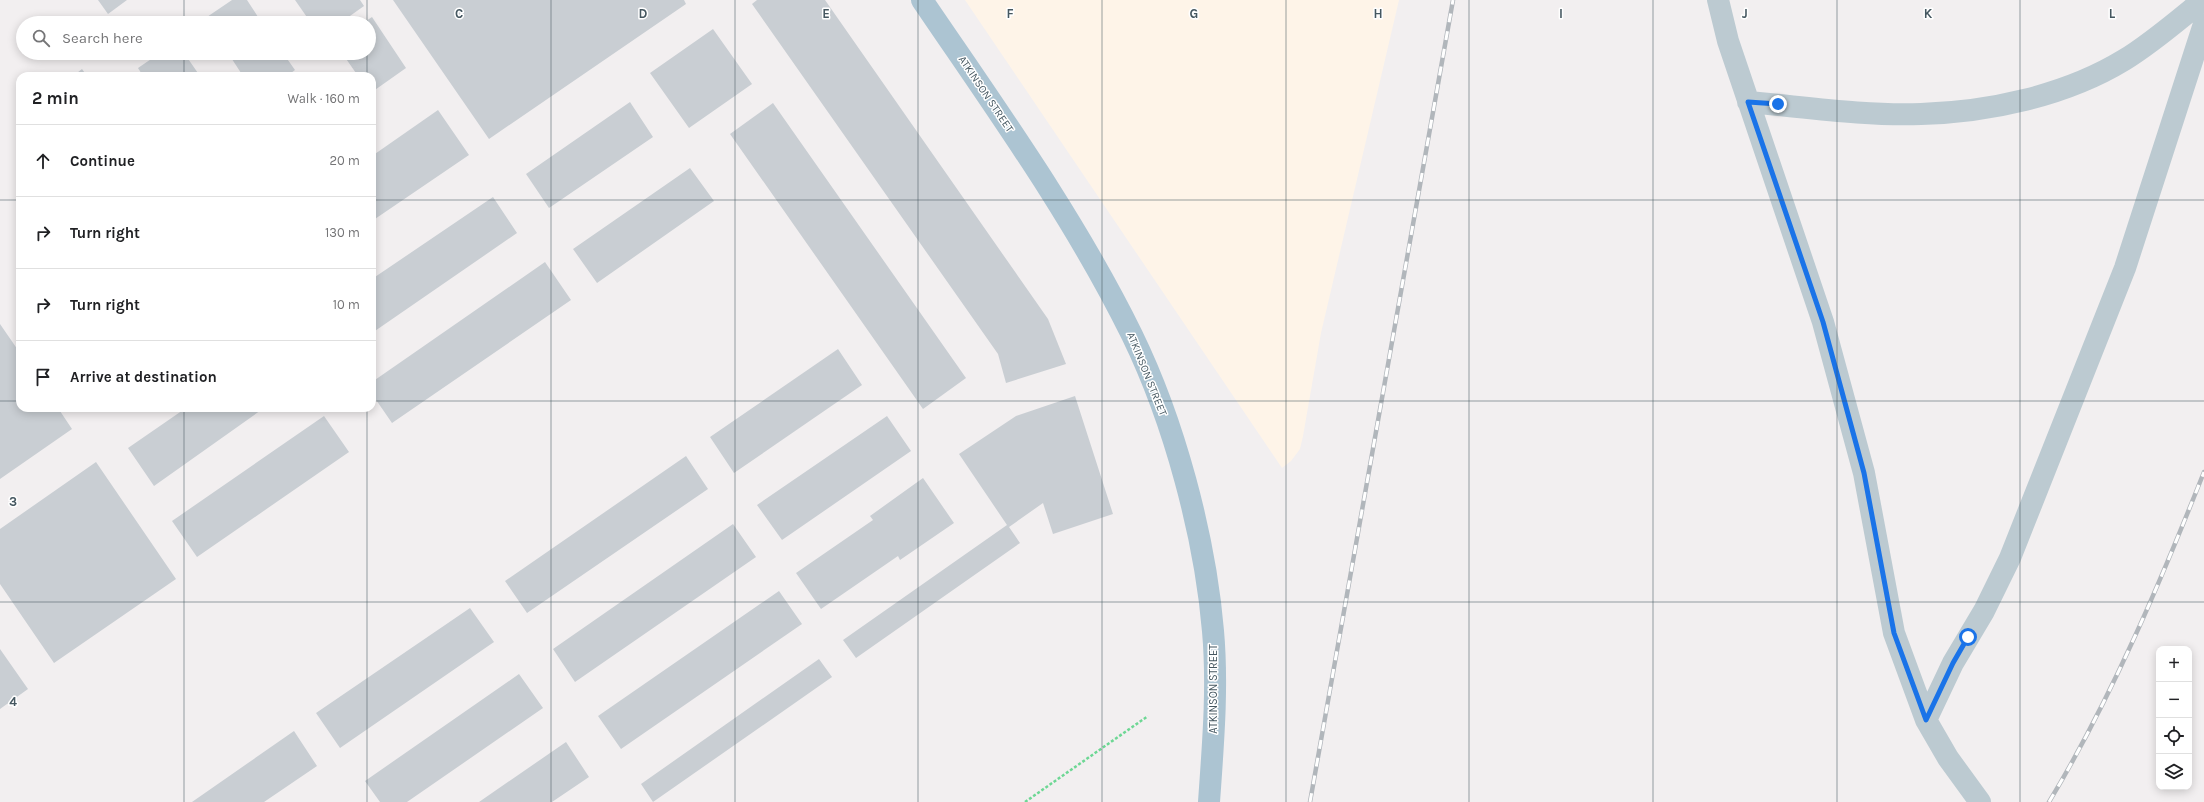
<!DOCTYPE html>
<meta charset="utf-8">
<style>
body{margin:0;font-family:Karla,sans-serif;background:#f2f2f2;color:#202124}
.controls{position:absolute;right:12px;bottom:12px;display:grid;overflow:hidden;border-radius:8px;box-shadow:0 2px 10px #0003}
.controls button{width:36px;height:36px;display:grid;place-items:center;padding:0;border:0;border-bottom:1px solid #e0e0e0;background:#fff;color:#202124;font:20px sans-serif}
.stop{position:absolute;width:12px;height:12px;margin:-9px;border:3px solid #1a73e8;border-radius:50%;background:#fff}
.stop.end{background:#1a73e8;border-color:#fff;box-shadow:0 1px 4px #0008}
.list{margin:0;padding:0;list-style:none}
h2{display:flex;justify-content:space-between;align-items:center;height:52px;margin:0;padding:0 16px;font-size:17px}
h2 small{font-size:13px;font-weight:400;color:#757577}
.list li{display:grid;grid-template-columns:26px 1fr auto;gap:12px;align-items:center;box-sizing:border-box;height:72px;padding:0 16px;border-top:1px solid #e0e0e0}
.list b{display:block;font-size:15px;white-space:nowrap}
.list em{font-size:13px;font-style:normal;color:#757577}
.icon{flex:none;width:22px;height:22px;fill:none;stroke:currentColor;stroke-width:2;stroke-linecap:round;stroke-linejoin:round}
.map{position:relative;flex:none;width:2204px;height:802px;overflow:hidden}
.search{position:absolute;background:#fff;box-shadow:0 2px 10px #0003;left:16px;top:16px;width:360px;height:44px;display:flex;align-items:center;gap:10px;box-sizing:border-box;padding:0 14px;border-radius:22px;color:#757577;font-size:15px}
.panel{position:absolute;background:#fff;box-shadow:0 2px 10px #0003;left:16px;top:72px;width:360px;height:340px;border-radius:12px}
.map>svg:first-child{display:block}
</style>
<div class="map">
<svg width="2204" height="802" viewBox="0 0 2204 802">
<rect width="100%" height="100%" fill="#f2eff0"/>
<path fill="#fef4e8" d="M965,0H1399L1321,333L1303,436L1300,449L1291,461L1282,468Z"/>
<path fill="#c9ced3" d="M98,0H127L108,14Z
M232,0H247L262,23H207L204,19Z
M295,0H360L364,6L340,23H311Z
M393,0H684L686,4L489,139Z
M757,0H825L1048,319L1066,364L1006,383L998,354L752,4Z
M372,17L406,68L372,92V76H358L342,53H369V23H363Z
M713,29L752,84L689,128L650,73Z
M160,53H184L200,76H143L138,68Z
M228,53H283L295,70L287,76H243Z
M82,69L87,76H73Z
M630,102L653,137L549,208L526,174Z
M773,103L966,378L923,409L730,134Z
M438,110L469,155L372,221V156Z
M690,168L714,201L597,283L573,249Z
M493,197L517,233L372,333V279Z
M545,262L571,300L392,423L372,394V382Z
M0,324L20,353V408H58L72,429L0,479Z
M838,349L862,385L734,473L710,437Z
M1075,396L1113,514L1053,534L1043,503L1009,527L1020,543L856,658L843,640L1007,525L959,454L1016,416Z
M186,408H264L154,486L128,448Z
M324,416L349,452L197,557L172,521Z
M887,416L911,451L782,540L757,505Z
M686,456L708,489L527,613L505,581Z
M96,462L176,579L54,663L0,584V529Z
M923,478L954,523L900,560L898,556L821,609L796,573L873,520L870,516Z
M733,524L756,557L575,682L553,649Z
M779,591L802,624L621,749L598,716Z
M470,608L494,642L340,748L316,713Z
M0,649L28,689L0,709Z
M819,659L832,677L653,802L641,784Z
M519,674L543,708L407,802H380L365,781Z
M294,731L317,766L264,802H192Z
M566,742L589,777L552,802H479Z"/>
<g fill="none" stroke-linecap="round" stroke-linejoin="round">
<path stroke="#6dd794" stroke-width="2.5" stroke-dasharray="3 2" stroke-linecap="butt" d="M1025,802L1148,716"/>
<path stroke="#bccad1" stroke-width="22" d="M1718,0L1728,41L1823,322L1864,473L1894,633L1926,720L1948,758L1980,802
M1748,102C1805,107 1864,116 1921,114C1988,112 2065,96 2124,60C2152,43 2177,21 2203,0
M1926,720L1953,663L1984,611L2010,558L2125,268L2204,24"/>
<path stroke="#acc4d2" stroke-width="22" d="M922,0C996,109 1074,217 1132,335C1174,421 1205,536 1213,631C1218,687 1213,745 1209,802"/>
<g stroke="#b1b6bb" stroke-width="4.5">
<path id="rail" d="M1310,802L1453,0
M2049,802C2111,699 2160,583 2204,472"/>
</g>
<use href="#rail" stroke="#fff" stroke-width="3" stroke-dasharray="9" stroke-linecap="butt"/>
</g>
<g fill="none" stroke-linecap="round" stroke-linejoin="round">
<path stroke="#1a73e8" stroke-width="5" d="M1778,104L1748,102L1823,322L1864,473L1894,633L1926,720L1953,663L1968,637"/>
</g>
<path fill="none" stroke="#455760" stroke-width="1" stroke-opacity="0.55" d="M184,0V23M367,0V23M551,0V802M735,0V802M918,0V802M1102,0V802M1286,0V802M1469,0V802M1653,0V802M1837,0V802M2020,0V802M184,53V76M367,53V76M0,200H20M372,200H2204M0,401H20M372,401H2204M184,408V802M367,408V802M0,602H2204"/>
<g text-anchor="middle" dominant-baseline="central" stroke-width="3" stroke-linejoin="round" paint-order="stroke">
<g font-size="11" fill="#455760" stroke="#fff">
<text transform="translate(986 94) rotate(56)">ATKINSON STREET</text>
<text transform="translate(1147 374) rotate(68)">ATKINSON STREET</text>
<text transform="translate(1213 689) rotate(-90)">ATKINSON STREET</text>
</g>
</g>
<g font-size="13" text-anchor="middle" font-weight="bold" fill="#455760" stroke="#fff" stroke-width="3" stroke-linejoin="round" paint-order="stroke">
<text x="459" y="18">C</text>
<text x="643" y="18">D</text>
<text x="826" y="18">E</text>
<text x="1010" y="18">F</text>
<text x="1194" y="18">G</text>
<text x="1378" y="18">H</text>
<text x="1561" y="18">I</text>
<text x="1745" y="18">J</text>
<text x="1928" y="18">K</text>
<text x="2112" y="18">L</text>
<text x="13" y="506">3</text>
<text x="13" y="706">4</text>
</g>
</svg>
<div class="controls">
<button>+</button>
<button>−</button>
<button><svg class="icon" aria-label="locate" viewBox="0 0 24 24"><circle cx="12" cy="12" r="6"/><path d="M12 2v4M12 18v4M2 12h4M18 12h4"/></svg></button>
<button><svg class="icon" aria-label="layers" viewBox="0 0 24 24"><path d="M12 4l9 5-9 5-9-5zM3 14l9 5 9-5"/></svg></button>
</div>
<div class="stop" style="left:1968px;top:637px"></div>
<div class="stop end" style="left:1778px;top:104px"></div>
<div class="search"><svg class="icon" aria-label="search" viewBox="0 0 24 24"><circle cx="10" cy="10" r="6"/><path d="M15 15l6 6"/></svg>Search here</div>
<section class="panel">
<h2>2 min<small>Walk · 160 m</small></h2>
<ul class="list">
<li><svg class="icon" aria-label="ahead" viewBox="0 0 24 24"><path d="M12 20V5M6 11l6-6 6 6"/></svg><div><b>Continue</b></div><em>20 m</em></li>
<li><svg class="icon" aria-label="right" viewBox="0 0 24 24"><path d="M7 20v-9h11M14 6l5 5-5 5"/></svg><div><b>Turn right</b></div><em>130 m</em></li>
<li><svg class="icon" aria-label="right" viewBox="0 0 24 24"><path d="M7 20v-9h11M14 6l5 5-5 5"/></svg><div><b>Turn right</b></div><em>10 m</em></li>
<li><svg class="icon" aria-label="arrive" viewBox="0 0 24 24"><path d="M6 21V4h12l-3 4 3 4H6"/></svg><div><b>Arrive at destination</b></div></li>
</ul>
</section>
</div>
